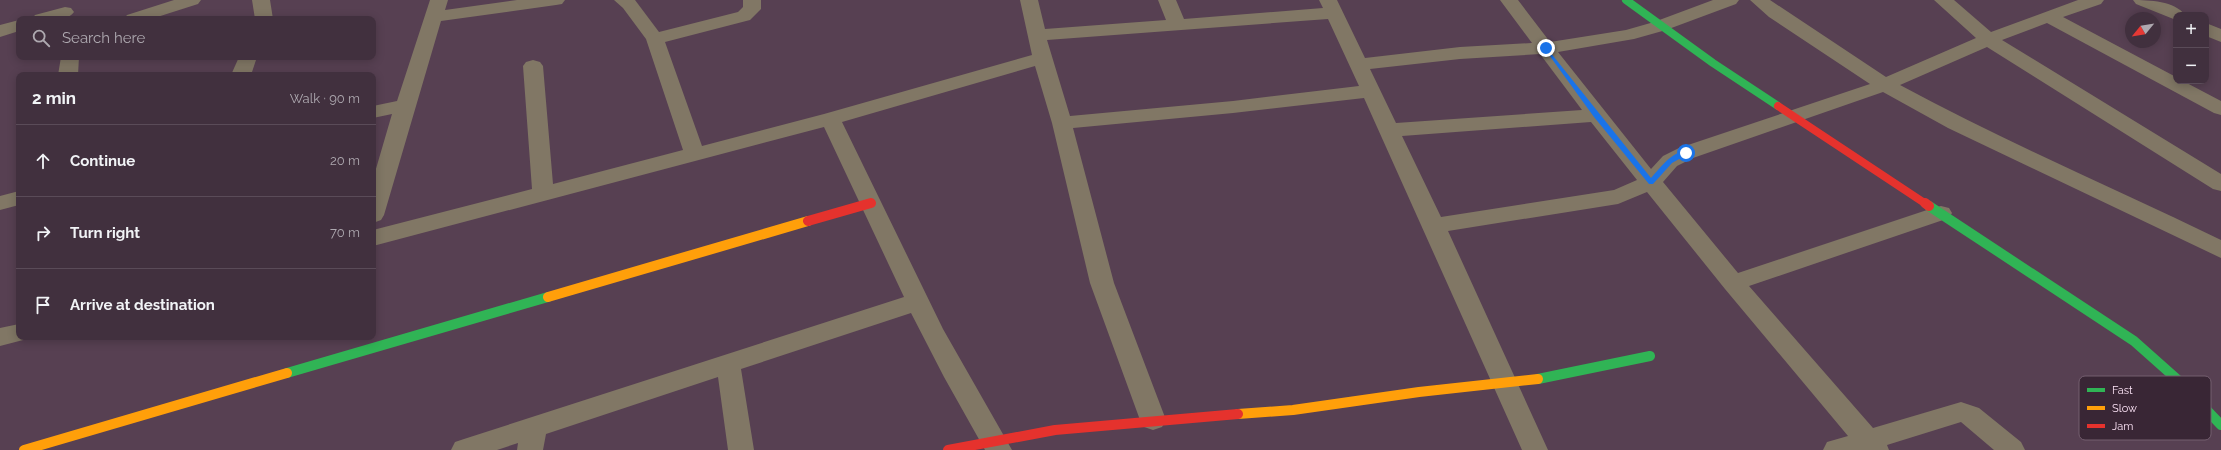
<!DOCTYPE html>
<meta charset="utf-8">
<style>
body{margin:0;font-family:Raleway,sans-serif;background:#4c3c49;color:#f1f3f6}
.controls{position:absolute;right:12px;top:12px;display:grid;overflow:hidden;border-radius:8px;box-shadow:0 2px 10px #0003}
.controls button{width:36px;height:36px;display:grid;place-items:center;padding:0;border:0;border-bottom:1px solid #5a4b58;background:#41303e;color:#f1f3f6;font:20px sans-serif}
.compass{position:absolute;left:2125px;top:12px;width:36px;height:36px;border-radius:50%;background:#41303e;box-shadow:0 2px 10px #0003;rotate:240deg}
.stop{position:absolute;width:12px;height:12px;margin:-9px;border:3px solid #1a73e8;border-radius:50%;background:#fff}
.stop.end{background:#1a73e8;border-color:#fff;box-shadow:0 1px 4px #0008}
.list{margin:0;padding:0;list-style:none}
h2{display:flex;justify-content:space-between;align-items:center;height:52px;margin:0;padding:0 16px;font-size:17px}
h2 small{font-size:13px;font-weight:400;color:#aea9b0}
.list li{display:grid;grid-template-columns:26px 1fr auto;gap:12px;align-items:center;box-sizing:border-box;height:72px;padding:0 16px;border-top:1px solid #5a4b58}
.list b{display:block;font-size:15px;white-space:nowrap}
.list em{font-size:13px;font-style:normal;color:#aea9b0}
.icon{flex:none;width:22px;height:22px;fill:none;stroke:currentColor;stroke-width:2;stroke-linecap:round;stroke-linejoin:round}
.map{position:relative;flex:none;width:2221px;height:450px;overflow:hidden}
.search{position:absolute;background:#41303e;box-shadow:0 2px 10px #0003;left:16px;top:16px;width:360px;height:44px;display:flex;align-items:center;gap:10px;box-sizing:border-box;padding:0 14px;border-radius:8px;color:#aea9b0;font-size:15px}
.panel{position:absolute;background:#41303e;box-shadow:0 2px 10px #0003;left:16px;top:72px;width:360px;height:268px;border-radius:8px}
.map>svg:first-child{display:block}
</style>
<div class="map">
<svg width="2221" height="450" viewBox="0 0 2221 450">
<rect width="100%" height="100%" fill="#574052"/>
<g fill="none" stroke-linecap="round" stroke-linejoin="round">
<path fill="#817765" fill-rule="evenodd" d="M174,0H201L198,4L151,19H124L127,15Z
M252,0H270L273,19H255Z
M430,0H448L445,10L517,0H565L562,4L556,5L441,21L384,215L381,220L373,223V179L392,114L373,118V106L397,101Z
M614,0H635L659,32L738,12L743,7V0H761V9L750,20L665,42L702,146L824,114L1032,55L1020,0H1038L1045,29L1166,20L1158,0H1176L1184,19L1323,8L1319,0H1337L1365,58L1460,47L1532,43L1500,0H1518L1550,42L1626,30L1654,22L1713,0H1739L1736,4L1666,30L1634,39L1558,52L1651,169L1663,156L1679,148L1870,84L1769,17L1750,0H1770L1886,77L1976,38L1934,0H1954L1991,32L2078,0H2104L2101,4L2063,17L2176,77V81H2183L2221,101V115L2214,113L2047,23L2002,40L2221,174V191L2213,189L1987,47L1900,85C2005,142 2115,188 2221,240V258L1948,128L1883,92L1693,158L1677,166L1663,182L1738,273L1933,208L1941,206L1949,208L1952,213L1949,218L1749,286L1873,428L1961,402L1979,408L2021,442L2025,450H1994L1961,422L1887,445L1889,450H1823L1827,442L1848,436L1725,289L1647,192L1618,204L1448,231L1548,450H1522L1364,98L1233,113L1073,128L1114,283L1166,420L1162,427L1153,430L1144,427L1140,420L1090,283L1052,123L1035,66L842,122L943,329L1012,450H985L944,377L911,313L741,369L754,450H728L718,377L546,434L543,450H517L518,443L497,450H451L455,442L464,439L904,297L824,127L373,246V230L532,189L523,66L526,62L533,60L540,62L543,66L553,184L683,150L646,39L623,8ZM1328,19L1359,86L1233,101L1070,116L1047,40ZM1540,54L1582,110L1396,123L1370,69L1460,59ZM1591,122L1637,180L1614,190L1441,217L1402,136Z
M2133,0C2149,0 2175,1 2185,15H2176V20L2136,4Z
M65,7L71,8L74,12C66,23 44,19 32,19L35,15Z
M19,20V31L0,37V25Z
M2206,23L2221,29V42L2206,36Z
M61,57H79L78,75H58Z
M239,57H257L251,75H231Z
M19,191V205L0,210V196Z
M19,324V337H29L27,339L0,346V328Z"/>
<path stroke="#30b455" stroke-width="8" d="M1626,0L1713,63L1778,106"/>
<path stroke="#30b455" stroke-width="10" d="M1929,206L2134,341L2179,381L2221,425
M287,373L548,297
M1538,379L1650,356"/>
<path stroke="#ff9f0a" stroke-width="10" d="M548,297L808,221
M1238,414L1293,410L1419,392L1538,379
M24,450L287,373"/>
<path stroke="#e5322d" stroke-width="8" d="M1778,106L1926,204
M867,204L871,203"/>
<path stroke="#e5322d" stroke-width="10" d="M1925,203L1929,206
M808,221L871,203
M948,450L1055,430L1238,414"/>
</g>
<path fill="#1a73e8" d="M1546,47L1651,178C1660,168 1673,150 1688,151V154L1672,163L1653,184H1649L1594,117L1544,48Z"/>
<rect x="2079" y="376" width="132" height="64" rx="6" fill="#392635" stroke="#745f6f" stroke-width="1"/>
<rect x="2087" y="388" width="18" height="4" fill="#30b455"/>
<rect x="2087" y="406" width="18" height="4" fill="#ff9f0a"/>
<rect x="2087" y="424" width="18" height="4" fill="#e5322d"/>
<g font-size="11" fill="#fce3f6">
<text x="2112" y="394">Fast</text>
<text x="2112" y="412">Slow</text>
<text x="2112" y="430">Jam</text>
</g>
</svg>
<div class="controls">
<button>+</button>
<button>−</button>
</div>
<svg class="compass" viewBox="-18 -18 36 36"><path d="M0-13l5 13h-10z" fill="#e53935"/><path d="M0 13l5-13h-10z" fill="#aea9b0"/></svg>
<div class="stop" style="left:1686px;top:153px"></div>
<div class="stop end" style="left:1546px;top:48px"></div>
<div class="search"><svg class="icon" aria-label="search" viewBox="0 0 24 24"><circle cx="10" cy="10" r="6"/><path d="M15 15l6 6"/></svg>Search here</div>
<section class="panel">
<h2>2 min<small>Walk · 90 m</small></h2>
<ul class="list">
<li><svg class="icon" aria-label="ahead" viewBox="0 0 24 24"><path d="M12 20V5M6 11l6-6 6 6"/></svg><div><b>Continue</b></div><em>20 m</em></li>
<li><svg class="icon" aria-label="right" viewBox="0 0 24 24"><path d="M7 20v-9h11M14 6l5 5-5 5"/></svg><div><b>Turn right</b></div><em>70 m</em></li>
<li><svg class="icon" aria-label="arrive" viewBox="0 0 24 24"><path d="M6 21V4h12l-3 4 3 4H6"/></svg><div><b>Arrive at destination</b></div></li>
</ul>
</section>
</div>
